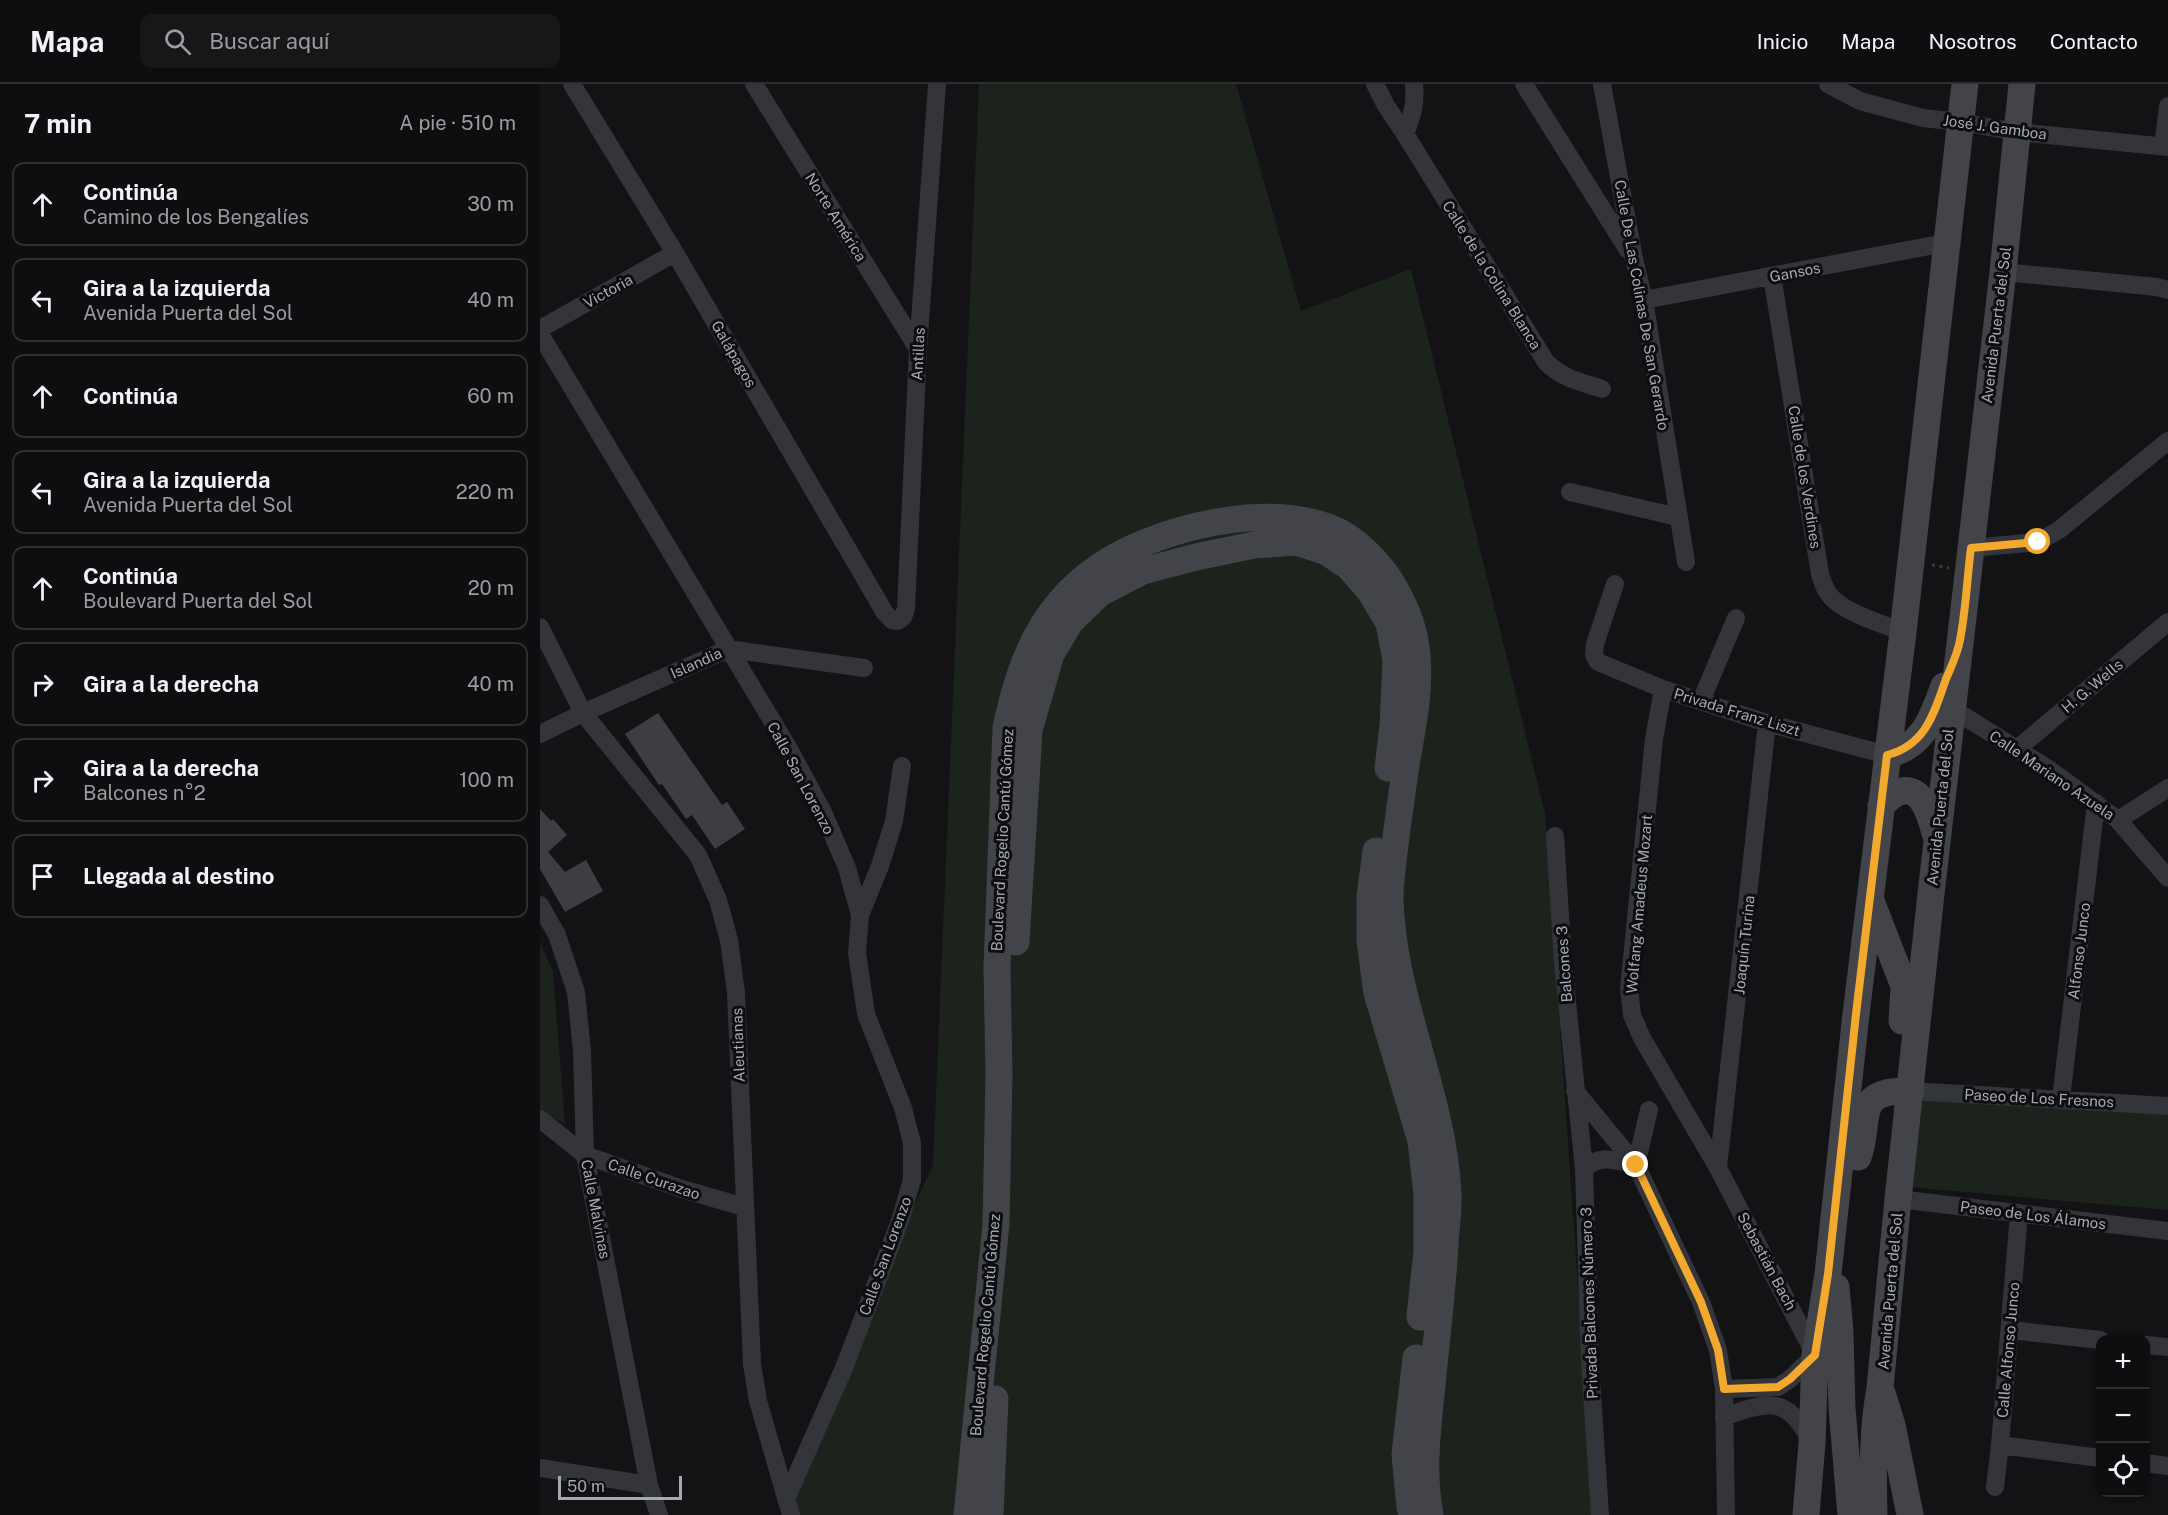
<!DOCTYPE html>
<html lang="es">
<meta charset="utf-8">
<style>
body{margin:0;font-family:"Public Sans",sans-serif;background:#171719;color:#f1f3f6}
.controls{position:absolute;right:18px;bottom:18px;display:grid;overflow:hidden;border-radius:12px;box-shadow:0 2px 4px #0004}
.controls button{width:54px;height:54px;display:grid;place-items:center;padding:0;border:0;border-bottom:2px solid #2e2e30;background:#0e0e10;color:#f1f3f6;font:30px sans-serif}
.scale{position:absolute;left:18px;bottom:15px;width:124px;box-sizing:border-box;padding-left:6px;border:3px solid #a4aab5;border-top:0;font-size:16px;line-height:21px;white-space:nowrap;color:#a4aab5;-webkit-text-stroke:4px #0e0e10;paint-order:stroke}
.stop{position:absolute;width:18px;height:18px;margin:-14px;border:4px solid #f3a92d;border-radius:50%;background:#fff}
.stop.end{background:#f3a92d;border-color:#fff;box-shadow:0 2px 6px #0008}
.list{margin:0;padding:0;list-style:none}
h2{display:flex;justify-content:space-between;align-items:center;height:78px;margin:0;padding:0 24px;font-size:26px}
h2 small{font-size:20px;font-weight:400;color:#9b9c9f}
.list li{display:grid;grid-template-columns:39px 1fr auto;gap:18px;align-items:center;box-sizing:border-box;height:84px;margin:0 12px 12px;padding:0 12px;border:2px solid #2e2e30;border-radius:12px}
.list b{display:block;font-size:22px;white-space:nowrap}
.list p{margin:0;font-size:20px;white-space:nowrap;color:#9b9c9f}
.list em{font-size:20px;font-style:normal;color:#9b9c9f}
.icon{flex:none;width:33px;height:33px;fill:none;stroke:currentColor;stroke-width:2;stroke-linecap:round;stroke-linejoin:round}
.map{position:relative;flex:none;width:1628px;height:1431px;overflow:hidden}
header{display:flex;align-items:center;gap:36px;box-sizing:border-box;height:84px;padding:0 30px;background:#0e0e10;border-bottom:2px solid #2e2e30}
header strong{font-size:28px}
nav{display:flex;gap:33px;margin-inline-start:auto;font-size:21px}
.search{width:420px;height:54px;background:#171719;display:flex;align-items:center;gap:15px;box-sizing:border-box;padding:0 21px;border-radius:12px;color:#9b9c9f;font-size:22px}
main{display:flex}
aside{flex:1;background:#0e0e10}
.map>svg:first-child{display:block}
</style>
<header>
<strong>Mapa</strong>
<div class="search"><svg class="icon" aria-label="search" viewBox="0 0 24 24"><circle cx="10" cy="10" r="6"/><path d="M15 15l6 6"/></svg>Buscar aquí</div>
<nav><a>Inicio</a><a>Mapa</a><a>Nosotros</a><a>Contacto</a></nav>
</header>
<main>
<aside>
<h2>7 min<small>A pie · 510 m</small></h2>
<ul class="list">
<li><svg class="icon" aria-label="ahead" viewBox="0 0 24 24"><path d="M12 20V5M6 11l6-6 6 6"/></svg><div><b>Continúa</b><p>Camino de los Bengalíes</p></div><em>30 m</em></li>
<li><svg class="icon" aria-label="left" viewBox="0 0 24 24"><path d="M17 20v-9H6M10 6l-5 5 5 5"/></svg><div><b>Gira a la izquierda</b><p>Avenida Puerta del Sol</p></div><em>40 m</em></li>
<li><svg class="icon" aria-label="ahead" viewBox="0 0 24 24"><path d="M12 20V5M6 11l6-6 6 6"/></svg><div><b>Continúa</b></div><em>60 m</em></li>
<li><svg class="icon" aria-label="left" viewBox="0 0 24 24"><path d="M17 20v-9H6M10 6l-5 5 5 5"/></svg><div><b>Gira a la izquierda</b><p>Avenida Puerta del Sol</p></div><em>220 m</em></li>
<li><svg class="icon" aria-label="ahead" viewBox="0 0 24 24"><path d="M12 20V5M6 11l6-6 6 6"/></svg><div><b>Continúa</b><p>Boulevard Puerta del Sol</p></div><em>20 m</em></li>
<li><svg class="icon" aria-label="right" viewBox="0 0 24 24"><path d="M7 20v-9h11M14 6l5 5-5 5"/></svg><div><b>Gira a la derecha</b></div><em>40 m</em></li>
<li><svg class="icon" aria-label="right" viewBox="0 0 24 24"><path d="M7 20v-9h11M14 6l5 5-5 5"/></svg><div><b>Gira a la derecha</b><p>Balcones n°2</p></div><em>100 m</em></li>
<li><svg class="icon" aria-label="arrive" viewBox="0 0 24 24"><path d="M6 21V4h12l-3 4 3 4H6"/></svg><div><b>Llegada al destino</b></div></li>
</ul>
</aside>
<div class="map">
<svg width="1628" height="1431" viewBox="0 0 1628 1431">
<rect width="100%" height="100%" fill="#131315"/>
<path fill="#1b231c" d="M439,0H696L761,227L871,185L1005,729L1054,1431H250L242,1407L393,1081Z
M0,858L13,888L25,1040L0,1027Z
M1379,1013L1628,1031V1126L1368,1103Z"/>
<path fill="#3d3e42" d="M118,629L182,721L187,718L205,745L175,765L152,731L146,735L122,700L119,701L85,650Z
M0,725L11,737L13,735L27,751L8,768L25,788L46,776L63,807L25,828L0,785Z"/>
<g fill="none" stroke-linecap="round" stroke-linejoin="round">
<path stroke="#3a3c41" stroke-width="3" stroke-dasharray="3 4.5" stroke-linecap="butt" d="M1392,481L1409,484"/>
<path stroke="#34353a" stroke-width="18" d="M32,0L135,169L345,529L352,536L358,537L363,533L366,525L378,265L397,0
M214,0L378,265
M835,0L845,20L865,50L1006,278C1021,294 1041,298 1062,305
M984,0L1088,166
M1062,0L1094,175L1104,216L1146,478
M1288,0L1320,17L1383,34L1420,38L1477,48L1628,63
M865,50C872,33 876,19 874,0
M1623,62L1628,22
M1463,188L1617,203L1628,206
M1232,192L1280,490C1283,499 1285,508 1293,515C1311,531 1340,539 1363,548
M1104,216L1405,159
M0,245L135,169
M0,250L249,665L283,728L307,784L320,831L317,869L326,930L363,1024L372,1059V1096L360,1137L304,1284L246,1415
M1030,408L1138,433
M1431,464L1498,458L1519,446L1628,357
M1075,500L1055,560L1054,571L1058,578L1123,605L1227,639L1347,671
M0,543L43,629L158,771L178,816L189,856L196,909L212,1280L218,1317L251,1431
M1123,605L1114,655L1089,904L1092,931L1102,954L1178,1084L1275,1271L1250,1295L1238,1303L1184,1305
M1161,617L1196,534
M1411,624L1510,686L1578,736L1628,794
M0,650L43,629L188,565L324,584
M1477,665L1628,538
M1578,736L1628,704
M1015,752L1023,879L1044,1085L1050,1278L1060,1431
M0,821L17,851L36,908L42,967L45,1071L109,1401L119,1431
M320,831L340,782L354,737L362,682
M1035,1007L1096,1081L1161,1218L1178,1266L1184,1305L1186,1431
M1371,1007L1628,1022
M1521,1015L1556,719
M0,1035L45,1071L142,1105L204,1123
M1178,1084L1227,639
M1044,1085C1061,1069 1075,1077 1096,1081L1109,1026
M1358,1115L1628,1147
M1470,1246L1560,1256
M1606,1261L1628,1263
M1184,1333C1229,1317 1247,1311 1272,1359
M1460,1361L1560,1374
M1606,1379L1628,1382
M0,1384L109,1401
M1455,1403L1460,1361L1479,1129"/>
<path stroke="#42444a" stroke-width="27" d="M1347,671C1384,662 1392,634 1404,602
M1341,722C1373,687 1387,718 1395,749
M836,767L830,812V857L837,909L881,1057L887,1111V1167L880,1233
M1331,817L1364,902L1362,937
M476,858L489,646L511,570L530,538L560,509L603,487L656,473L714,461L756,458L787,468L809,483L830,507L849,539L856,576L853,642L848,684
M1318,1073C1332,1035 1311,1005 1371,1007
M1296,1203L1300,1248L1302,1324L1311,1431
M1342,1309L1352,1341L1370,1431
M870,1424L865,1370L876,1274
M427,1431L456,1140L459,990L457,884L466,644C482,565 510,506 584,468C642,440 729,420 791,444C815,453 842,481 854,503C867,526 875,546 877,572C880,607 873,641 867,675C862,708 857,743 853,777C852,789 850,801 850,813C852,915 903,1008 908,1109C909,1126 906,1143 905,1160C902,1214 895,1267 890,1321C886,1358 883,1394 890,1431
M450,1431L455,1315
M1266,1431L1272,1359L1275,1271L1288,1190L1316,930L1363,548L1425,0
M1334,1431C1333,1386 1332,1349 1340,1304L1358,1115L1391,810L1463,188L1482,0"/>
</g>
<g fill="none" stroke-linecap="round" stroke-linejoin="round">
<path stroke="#f3a92d" stroke-width="8" d="M1096,1081L1161,1218L1178,1266L1184,1305L1238,1303L1250,1295L1275,1271L1288,1190L1316,930L1347,671C1386,661 1394,629 1406,595C1411,583 1418,569 1420,556C1426,526 1427,494 1431,464L1498,458"/>
</g>
<g text-anchor="middle" dominant-baseline="central" stroke-width="6" stroke-linejoin="round" paint-order="stroke">
<g font-size="15" fill="#a4aab5" stroke="#0e0e10">
<text transform="translate(1455 43) rotate(8)">José J. Gamboa</text>
<text transform="translate(296 133) rotate(58)">Norte América</text>
<text transform="translate(1255 188) rotate(-11)">Gansos</text>
<text transform="translate(952 191) rotate(58)">Calle de la Colina Blanca</text>
<text transform="translate(68 207) rotate(-29)">Victoria</text>
<text transform="translate(1102 221) rotate(80)">Calle De Las Colinas De San Gerardo</text>
<text transform="translate(1456 241) rotate(-83)">Avenida Puerta del Sol</text>
<text transform="translate(194 270) rotate(60)">Galápagos</text>
<text transform="translate(378 270) rotate(-87)">Antillas</text>
<text transform="translate(1265 393) rotate(81)">Calle de los Verdines</text>
<text transform="translate(156 579) rotate(-24)">Islandia</text>
<text transform="translate(1552 602) rotate(-40)">H. G. Wells</text>
<text transform="translate(1197 628) rotate(17)">Privada Franz Liszt</text>
<text transform="translate(1512 691) rotate(34)">Calle Mariano Azuela</text>
<text transform="translate(261 694) rotate(62)">Calle San Lorenzo</text>
<text transform="translate(1400 723) rotate(-84)">Avenida Puerta del Sol</text>
<text transform="translate(462 756) rotate(-87)">Boulevard Rogelio Cantú Gómez</text>
<text transform="translate(1099 820) rotate(-85)">Wolfang Amadeus Mozart</text>
<text transform="translate(1204 861) rotate(-84)">Joaquín Turína</text>
<text transform="translate(1539 867) rotate(-83)">Alfonso Junco</text>
<text transform="translate(1024 880) rotate(-94)">Balcones 3</text>
<text transform="translate(198 961) rotate(-92)">Aleutianas</text>
<text transform="translate(1499 1014) rotate(3)">Paseo de Los Fresnos</text>
<text transform="translate(114 1095) rotate(19)">Calle Curazao</text>
<text transform="translate(56 1125) rotate(79)">Calle Malvinas</text>
<text transform="translate(1493 1131) rotate(7)">Paseo de Los Álamos</text>
<text transform="translate(345 1172) rotate(-70)">Calle San Lorenzo</text>
<text transform="translate(1227 1177) rotate(62)">Sebastián Bach</text>
<text transform="translate(1350 1207) rotate(-85)">Avenida Puerta del Sol</text>
<text transform="translate(1049 1219) rotate(-92)">Privada Balcones Número 3</text>
<text transform="translate(445 1241) rotate(-85)">Boulevard Rogelio Cantú Gómez</text>
<text transform="translate(1468 1266) rotate(-85)">Calle Alfonso Junco</text>
</g>
</g>
</svg>
<div class="controls">
<button>+</button>
<button>−</button>
<button><svg class="icon" aria-label="locate" viewBox="0 0 24 24"><circle cx="12" cy="12" r="6"/><path d="M12 2v4M12 18v4M2 12h4M18 12h4"/></svg></button>
</div>
<div class="scale">50 m</div>
<div class="stop" style="left:1498px;top:458px"></div>
<div class="stop end" style="left:1096px;top:1081px"></div>
</div>
</main>
